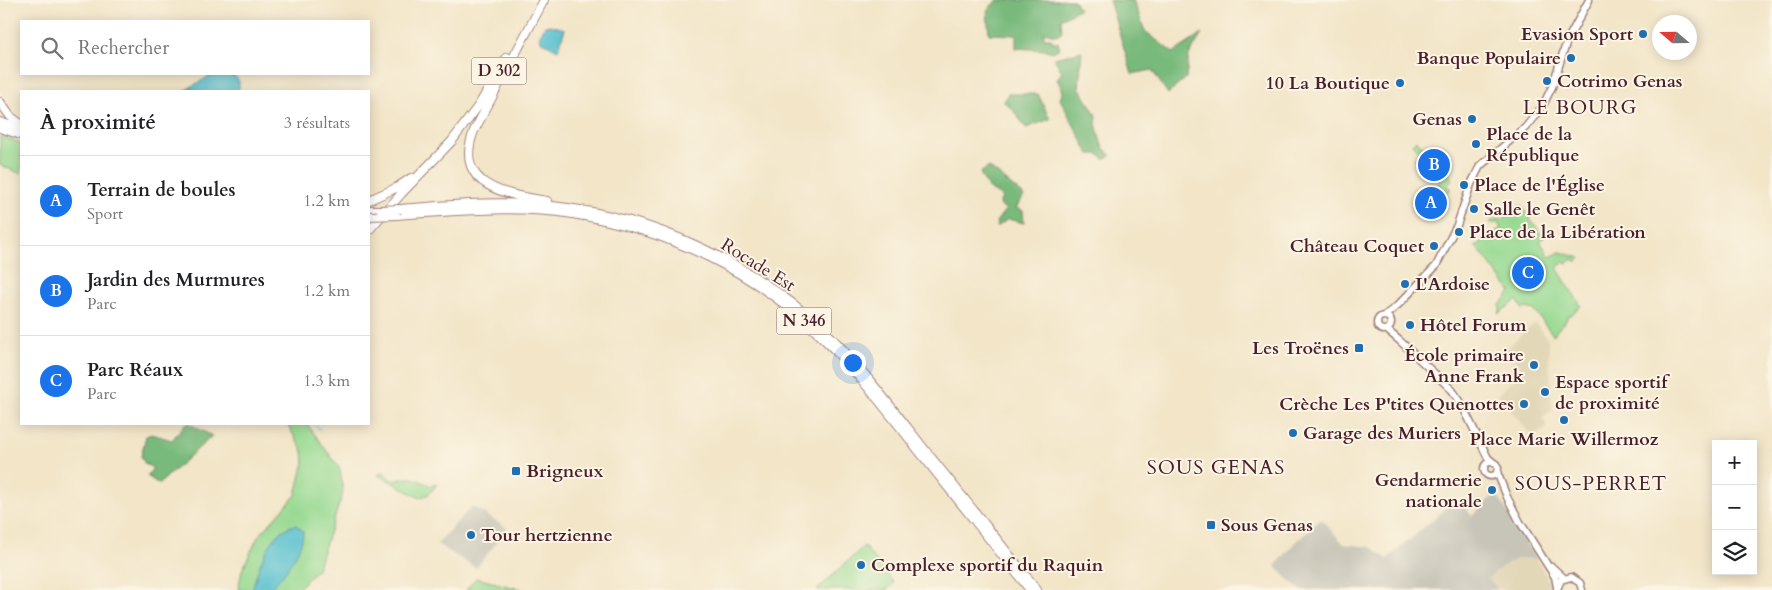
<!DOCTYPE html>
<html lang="fr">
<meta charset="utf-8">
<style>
body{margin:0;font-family:Cardo,serif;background:#f2f2f2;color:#202124}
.controls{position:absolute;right:15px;bottom:15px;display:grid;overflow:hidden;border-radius:0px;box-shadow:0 2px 12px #0003}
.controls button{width:45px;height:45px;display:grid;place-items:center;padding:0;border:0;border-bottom:1px solid #e0e0e0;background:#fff;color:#202124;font:25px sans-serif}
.compass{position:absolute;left:1652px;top:15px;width:45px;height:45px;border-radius:50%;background:#fff;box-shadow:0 2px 12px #0003;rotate:290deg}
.you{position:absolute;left:852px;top:362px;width:18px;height:18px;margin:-12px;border:4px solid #fff;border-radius:50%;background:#1a73e8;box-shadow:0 0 0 8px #1a73e833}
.badge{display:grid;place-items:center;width:32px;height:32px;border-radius:50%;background:#1a73e8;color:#fff;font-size:16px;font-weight:700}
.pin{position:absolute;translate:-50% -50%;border:2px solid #fff;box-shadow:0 1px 5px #0006}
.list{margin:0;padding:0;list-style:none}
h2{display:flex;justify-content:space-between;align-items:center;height:65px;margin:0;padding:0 20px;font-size:21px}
h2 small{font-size:16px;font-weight:400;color:#757577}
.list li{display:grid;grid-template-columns:32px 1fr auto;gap:15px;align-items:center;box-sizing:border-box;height:90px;padding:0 20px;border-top:1px solid #e0e0e0}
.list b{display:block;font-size:19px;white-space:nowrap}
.list p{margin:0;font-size:16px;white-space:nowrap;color:#757577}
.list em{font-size:16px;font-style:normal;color:#757577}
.icon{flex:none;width:28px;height:28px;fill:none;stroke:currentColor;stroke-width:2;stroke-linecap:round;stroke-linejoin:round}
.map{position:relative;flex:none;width:1772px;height:590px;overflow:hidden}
.search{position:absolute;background:#fff;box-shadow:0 2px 12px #0003;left:20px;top:20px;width:350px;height:55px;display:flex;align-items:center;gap:12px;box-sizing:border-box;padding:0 18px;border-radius:0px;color:#757577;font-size:19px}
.panel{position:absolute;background:#fff;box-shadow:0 2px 12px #0003;left:20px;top:90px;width:350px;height:335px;border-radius:0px}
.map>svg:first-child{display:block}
</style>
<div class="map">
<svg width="1772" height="590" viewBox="0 0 1772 590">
<rect width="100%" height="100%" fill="#fcf5e5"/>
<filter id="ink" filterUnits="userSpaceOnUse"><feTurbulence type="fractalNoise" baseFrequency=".02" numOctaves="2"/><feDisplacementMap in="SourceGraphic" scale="10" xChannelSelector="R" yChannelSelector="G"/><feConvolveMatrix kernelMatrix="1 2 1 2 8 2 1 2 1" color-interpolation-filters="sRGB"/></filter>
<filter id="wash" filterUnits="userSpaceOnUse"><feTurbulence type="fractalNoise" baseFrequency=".0096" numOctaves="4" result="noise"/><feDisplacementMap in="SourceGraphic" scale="20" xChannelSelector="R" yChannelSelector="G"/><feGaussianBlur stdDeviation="1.12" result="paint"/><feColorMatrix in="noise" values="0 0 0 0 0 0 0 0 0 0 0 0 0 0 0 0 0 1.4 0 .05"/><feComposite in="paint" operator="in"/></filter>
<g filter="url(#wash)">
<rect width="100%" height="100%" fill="#f2e5c8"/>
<path fill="#e2d7b7" d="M1535,323L1548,340L1549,358L1548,360H1549L1552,410L1542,418L1546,423V427L1533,437L1498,395L1523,370L1505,349Z
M1519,558L1534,559L1538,562L1552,585V590H1497V588L1488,578L1503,566Z"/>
<path fill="#c7c5b8" d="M1496,493L1538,562L1534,559L1519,558L1503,566L1488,578L1497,588V590H1300L1275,566L1295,543L1321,519L1344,544L1371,547L1387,559L1457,499L1472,516Z
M472,506L507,528L503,535H500L496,540L497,542L476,568L437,544Z"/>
<path fill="#96d991" stroke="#707c5e" d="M0,136L21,143V174L0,165Z
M1416,140L1437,160L1444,154L1451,161L1443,168L1453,178L1447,186L1451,189L1447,193L1437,185L1440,181L1415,159L1421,152L1412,144Z
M1521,205L1544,238L1540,241L1550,257L1560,252L1581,258L1577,262L1573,259L1567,263L1564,262L1557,268L1581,306L1571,315H1567V319L1553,335L1534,310L1526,308L1523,310L1517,300L1498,314L1500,311V305L1511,292L1476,246L1501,228L1497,222L1492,225L1490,222L1496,219L1501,220L1518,209Z
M287,424H307L340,469L343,493L317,569L297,590H238L242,570L258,537L296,495L304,462L303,451Z
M383,471C397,488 395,477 411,478C418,479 425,483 431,486L435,483L437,484L429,494L420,498L378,475Z
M864,546L894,583L887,590H817Z
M476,578L524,590H466Z"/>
<path fill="#78b97b" stroke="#616c53" d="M997,0H1074L1079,9L1061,19L1062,32L1056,35L1044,32V38H1051L1053,42H1058L1060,48L1053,52L1046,50L1016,48V35L989,34L987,10Z
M1109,0H1133L1145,31L1173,53L1202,34L1189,55L1186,78L1168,94L1152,70L1132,74Z
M1082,51L1079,87L1097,116L1096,124L1102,146L1111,156L1104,159L1097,154H1089L1060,99L1063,91L1057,79L1062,72L1054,58Z
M1008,94H1038L1050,119L1026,128L1013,110L1003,101Z
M989,167L1024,196L1016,208L1023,211L1024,223L1008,219L997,227L996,222L1006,209L999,205L1002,197L988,188L980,173Z
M185,424H190L212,436L159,484L147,476L153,468L145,464L141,456L146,436L152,434L172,440Z"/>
<path fill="#54bfcf" stroke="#4f6f7d" d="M550,25L565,29L558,50L541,41L539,37L545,26Z
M213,74H233L239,81V89L237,91H184Z
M296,525L303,531C304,549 282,578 269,590H252C258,568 270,529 296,525Z"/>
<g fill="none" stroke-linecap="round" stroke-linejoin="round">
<path stroke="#54bfcf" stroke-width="1" d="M315,424L320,430"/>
</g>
</g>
<g filter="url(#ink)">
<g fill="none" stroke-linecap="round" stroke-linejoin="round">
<g stroke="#9e827a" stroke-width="9">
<path id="major" d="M1384,316L1397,306L1436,266L1457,225L1471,184L1480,166L1525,128L1542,107L1552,87L1567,41L1589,0
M1377 323a7 7 0 1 1 14 0a7 7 0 1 1-14 0Z
M1387,330L1400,341L1452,390L1460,401L1488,458L1494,463
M1484 469a7 7 0 1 1 14 0a7 7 0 1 1-14 0Z
M1497,472L1507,497L1520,522L1555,577L1557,587
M1552,567L1564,578
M1557,589L1561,580L1571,577L1580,583L1582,590"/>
</g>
<g stroke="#9e827a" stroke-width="10">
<path id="highway" d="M544,0L474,131C452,187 508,195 547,201
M0,102L10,116L21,124
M0,122L21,129
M0,128L21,135
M369,200L396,188L411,178
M401,209C451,205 502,200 552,206C656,217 756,264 831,337C865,372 895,412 925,450C963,497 1000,543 1037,590
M369,210H381
M396,215C455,211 514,205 573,214C667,229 757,272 824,339C859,374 889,413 919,451C956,497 993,544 1030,590
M369,230L401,194L452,141L479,105L507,57"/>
</g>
<use href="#major" stroke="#fff" stroke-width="6"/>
<use href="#highway" stroke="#fff" stroke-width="8"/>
<g stroke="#9e827a" stroke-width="10" stroke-linecap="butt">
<path id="highway-bridge" d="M381,210L401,209
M369,216L396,215"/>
</g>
<use href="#highway-bridge" stroke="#fff" stroke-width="8"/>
</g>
</g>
<g fill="#1f6fb2" stroke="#fcf5e5" stroke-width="2">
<circle cx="1643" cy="34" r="5"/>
<circle cx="1571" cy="58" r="5"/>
<circle cx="1547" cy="81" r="5"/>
<circle cx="1400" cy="83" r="5"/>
<circle cx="1472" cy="119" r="5"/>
<circle cx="1476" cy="144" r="5"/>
<circle cx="1464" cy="185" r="5"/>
<circle cx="1474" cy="209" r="5"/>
<circle cx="1459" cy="232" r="5"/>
<circle cx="1434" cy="246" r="5"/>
<circle cx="1405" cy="284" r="5"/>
<circle cx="1410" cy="325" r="5"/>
<rect x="1354" y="343" width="10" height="10" rx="2.5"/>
<circle cx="1534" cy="365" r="5"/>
<circle cx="1545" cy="392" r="5"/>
<circle cx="1524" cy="404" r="5"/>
<circle cx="1564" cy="420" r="5"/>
<circle cx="1293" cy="433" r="5"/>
<rect x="511" y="466" width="10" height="10" rx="2.5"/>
<circle cx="1492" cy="490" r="5"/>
<rect x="1206" y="520" width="10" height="10" rx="2.5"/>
<circle cx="471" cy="535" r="5"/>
<circle cx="861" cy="565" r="5"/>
</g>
<g text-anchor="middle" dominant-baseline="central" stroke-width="4" stroke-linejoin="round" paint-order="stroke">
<g fill="#fcf5e5" stroke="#7f5f63" stroke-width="1">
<rect x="471.5" y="57.5" width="55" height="27" rx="4"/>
<rect x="776.5" y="307.5" width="55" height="27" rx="4"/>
</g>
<g font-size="16" font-weight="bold" fill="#4a1f2b">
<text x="499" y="71">D 302</text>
<text x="804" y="321">N 346</text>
</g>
<g font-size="18" font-weight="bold" fill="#4a1f2b" stroke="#fcf5e5" text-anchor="start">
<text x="1633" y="34" text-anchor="end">Evasion Sport</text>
<text x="1561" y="58" text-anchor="end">Banque Populaire</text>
<text x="1557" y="81">Cotrimo Genas</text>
<text x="1390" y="83" text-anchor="end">10 La Boutique</text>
<text x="1462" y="119" text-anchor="end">Genas</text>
<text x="1486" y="134">Place de la<tspan x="1486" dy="21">République</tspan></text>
<text x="1474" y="185">Place de l'Église</text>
<text x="1484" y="209">Salle le Genêt</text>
<text x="1469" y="232">Place de la Libération</text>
<text x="1424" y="246" text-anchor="end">Château Coquet</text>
<text x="1415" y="284">L'Ardoise</text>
<text x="1420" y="325">Hôtel Forum</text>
<text x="1349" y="348" text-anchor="end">Les Troënes</text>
<text x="1524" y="355" text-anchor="end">École primaire<tspan x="1524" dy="21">Anne Frank</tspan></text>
<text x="1555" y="382">Espace sportif<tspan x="1555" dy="21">de proximité</tspan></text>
<text x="1514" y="404" text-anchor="end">Crèche Les P'tites Quenottes</text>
<text x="1303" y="433">Garage des Muriers</text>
<text x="1564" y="439" text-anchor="middle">Place Marie Willermoz</text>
<text x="526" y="471">Brigneux</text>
<text x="1482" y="480" text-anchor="end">Gendarmerie<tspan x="1482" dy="21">nationale</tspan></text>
<text x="1221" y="525">Sous Genas</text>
<text x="481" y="535">Tour hertzienne</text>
<text x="871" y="565">Complexe sportif du Raquin</text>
</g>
<g font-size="18" fill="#4a1f2b" stroke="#fcf5e5">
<text transform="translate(758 265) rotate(32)">Rocade Est</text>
</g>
<g font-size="20" letter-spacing="1" fill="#4a1f2b" stroke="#fcf5e5">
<text x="1580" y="107">LE BOURG</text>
<text x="1216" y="467">SOUS GENAS</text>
<text x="1591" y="483">SOUS-PERRET</text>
</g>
</g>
</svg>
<div class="controls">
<button>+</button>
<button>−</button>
<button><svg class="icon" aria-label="layers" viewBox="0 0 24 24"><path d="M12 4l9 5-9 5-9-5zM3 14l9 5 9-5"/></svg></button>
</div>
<svg class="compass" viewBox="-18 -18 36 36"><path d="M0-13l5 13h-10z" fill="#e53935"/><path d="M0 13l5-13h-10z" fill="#757577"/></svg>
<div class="you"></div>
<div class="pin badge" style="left:1431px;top:203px">A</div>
<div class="pin badge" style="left:1434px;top:165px">B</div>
<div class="pin badge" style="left:1528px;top:273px">C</div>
<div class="search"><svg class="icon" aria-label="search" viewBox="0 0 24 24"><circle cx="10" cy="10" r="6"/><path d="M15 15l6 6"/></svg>Rechercher</div>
<section class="panel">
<h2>À proximité<small>3 résultats</small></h2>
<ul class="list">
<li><span class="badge">A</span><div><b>Terrain de boules</b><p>Sport</p></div><em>1.2 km</em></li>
<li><span class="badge">B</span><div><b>Jardin des Murmures</b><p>Parc</p></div><em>1.2 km</em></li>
<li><span class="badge">C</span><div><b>Parc Réaux</b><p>Parc</p></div><em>1.3 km</em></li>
</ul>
</section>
</div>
